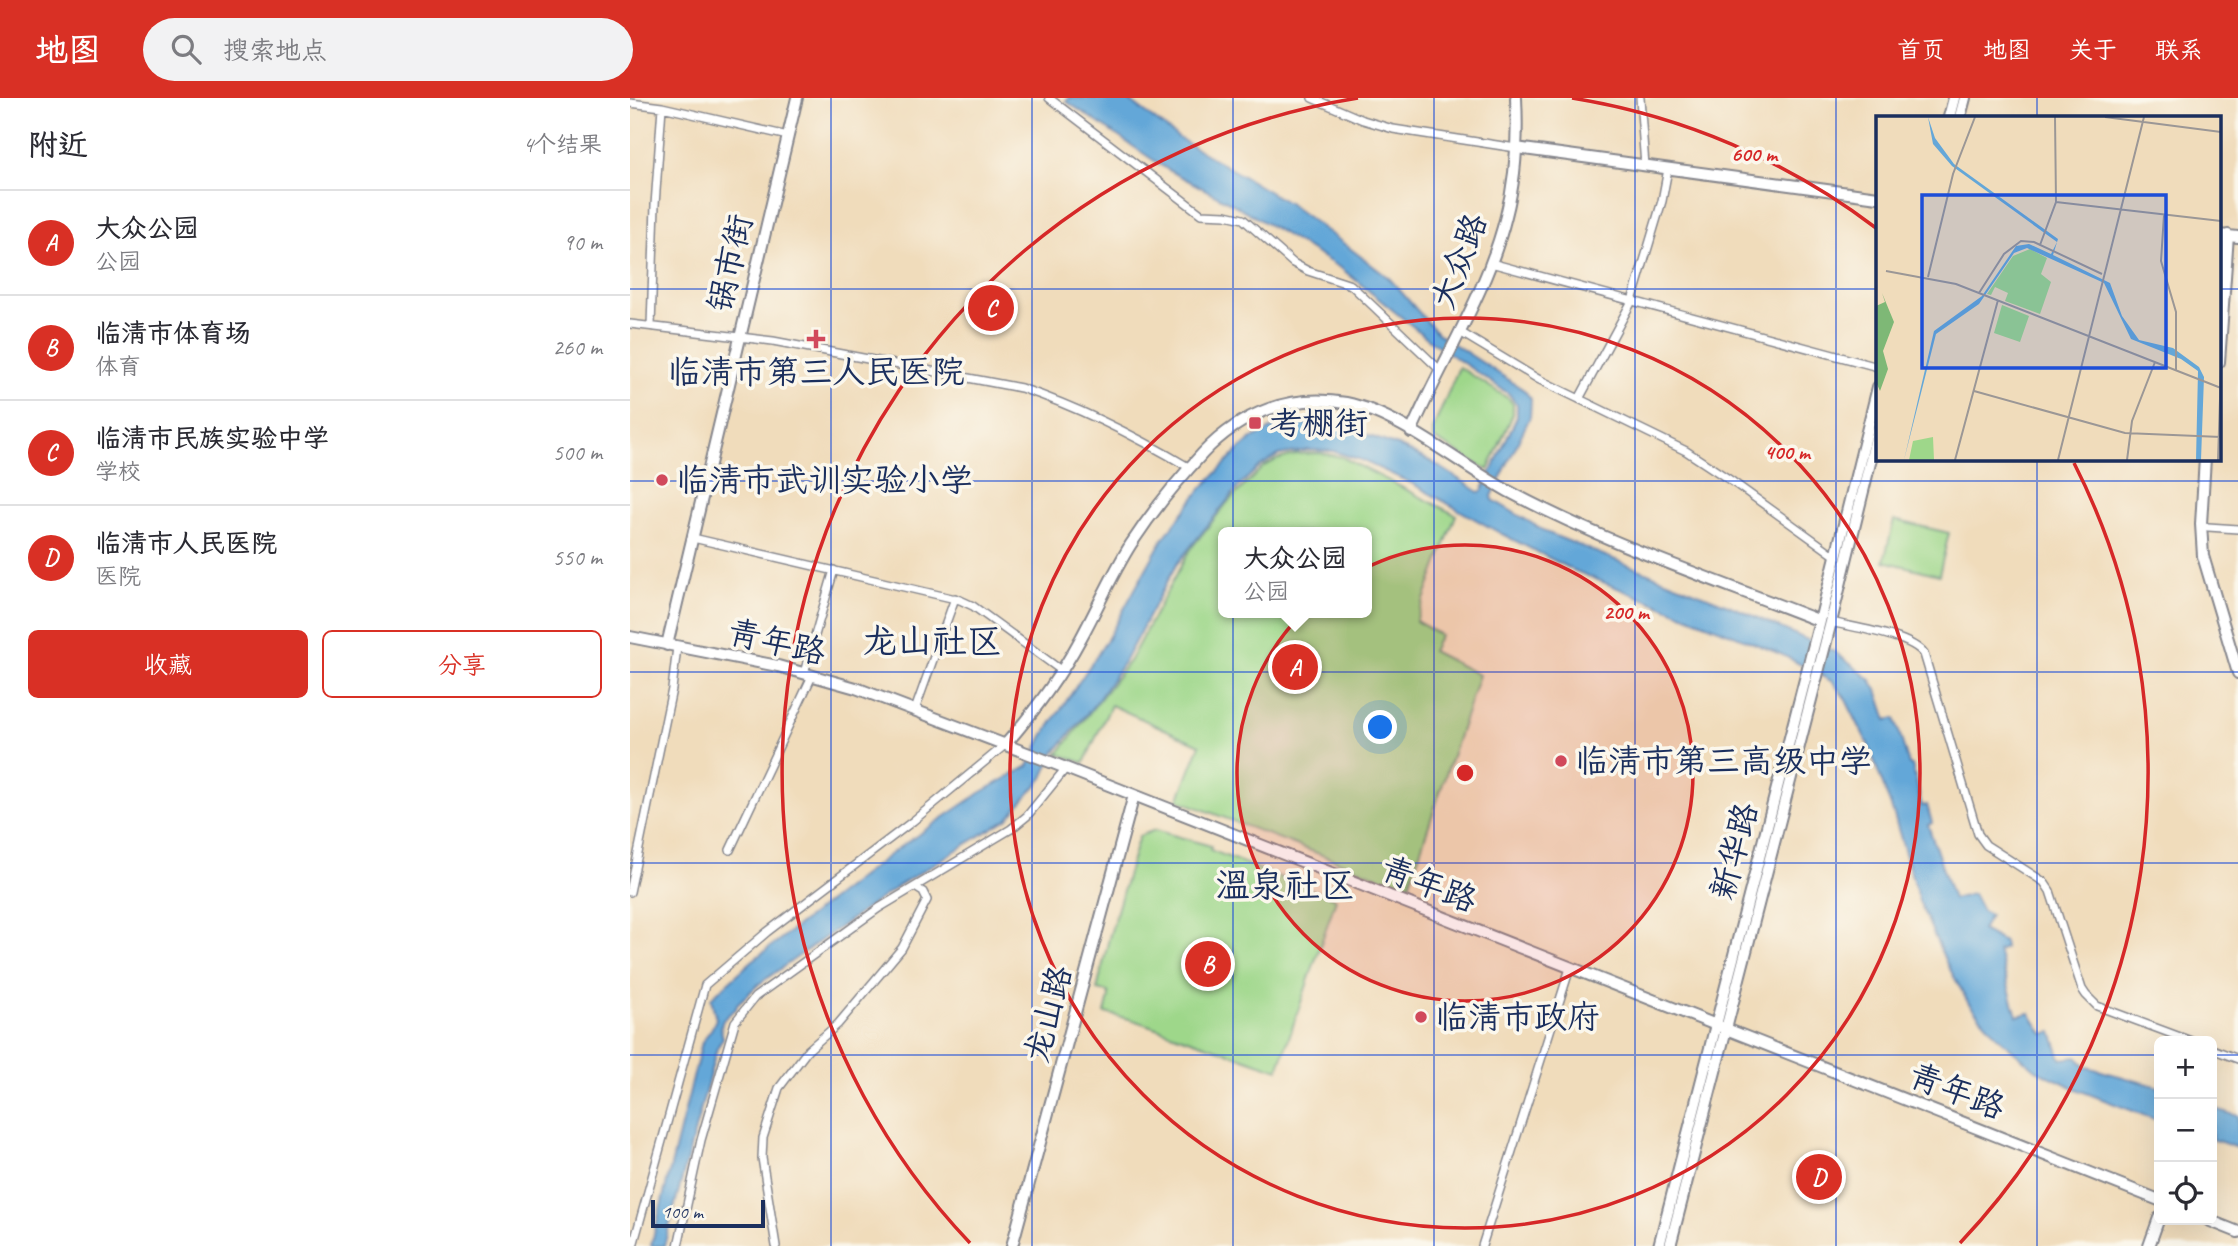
<!DOCTYPE html>
<html lang="zh">
<meta charset="utf-8">
<style>
body{margin:0;font-family:Caveat,"LXGW WenKai TC",sans-serif;background:#f2f2f3;color:#2b2b33}
.controls{position:absolute;right:21px;bottom:21px;display:grid;overflow:hidden;border-radius:10px;box-shadow:0 7px 28px #0002}
.controls button{width:63px;height:63px;display:grid;place-items:center;padding:0;border:0;border-bottom:2px solid #e1e1e2;background:#fff;color:#2b2b33;font:35px sans-serif}
.scale{position:absolute;left:21px;bottom:18px;width:114px;box-sizing:border-box;padding-left:7px;border:4px solid #1b2f5e;border-top:0;font-size:19px;line-height:24px;white-space:nowrap;color:#1b2f5e;-webkit-text-stroke:5px #fbf7ec;paint-order:stroke}
.you{position:absolute;left:751px;top:630px;width:24px;height:24px;margin:-18px;border:5px solid #fff;border-radius:50%;background:#1a73e8;box-shadow:0 0 0 10px #1a73e833}
.badge{display:grid;place-items:center;width:46px;height:46px;border-radius:50%;background:#d93025;color:#fff;font-size:23px;font-weight:700}
.pin{position:absolute;translate:-50% -50%;border:4px solid #fff;box-shadow:0 2px 7px #0006}
.popup{position:absolute;left:588px;top:429px;width:154px;height:91px;box-sizing:border-box;display:grid;place-content:center;border-radius:10px;background:#fff;filter:drop-shadow(0 2px 5px #0005);font-size:23px;white-space:nowrap;color:#7c7c81}
.popup b{font-size:26px;color:#2b2b33}
.popup::after{content:'';position:absolute;left:50%;top:100%;margin-left:-14px;border:14px solid transparent;border-top-color:#fff}
.list{margin:0;padding:0;list-style:none}
h2{display:flex;justify-content:space-between;align-items:center;height:91px;margin:0;padding:0 28px;font-size:30px}
h2 small{font-size:23px;font-weight:400;color:#7c7c81}
.list li{display:grid;grid-template-columns:46px 1fr auto;gap:21px;align-items:center;box-sizing:border-box;height:105px;padding:0 28px;border-top:2px solid #e1e1e2}
.list b{display:block;font-size:26px;white-space:nowrap}
.list p{margin:0;font-size:23px;white-space:nowrap;color:#7c7c81}
.list em{font-size:23px;font-style:normal;color:#7c7c81}
.actions{display:flex;gap:14px;padding:21px 28px}
.actions a{flex:1;padding:16px 0;border:2px solid #d93025;border-radius:10px;text-align:center;font-size:24px;color:#d93025}
.actions .main{background:#d93025;color:#fff}
.icon{flex:none;width:38px;height:38px;fill:none;stroke:currentColor;stroke-width:2;stroke-linecap:round;stroke-linejoin:round}
.map{position:relative;flex:none;width:1608px;height:1148px;overflow:hidden}
header{display:flex;align-items:center;gap:42px;box-sizing:border-box;height:98px;padding:0 35px;background:#d93025;color:#fff}
header strong{font-size:33px}
nav{display:flex;gap:38px;margin-inline-start:auto;font-size:24px}
.search{width:490px;height:63px;background:#f2f2f3;display:flex;align-items:center;gap:18px;box-sizing:border-box;padding:0 24px;border-radius:38px;color:#7c7c81;font-size:26px}
main{display:flex}
aside{flex:1;background:#fff}
.map>svg:first-child{display:block}
</style>
<header>
<strong>地图</strong>
<div class="search"><svg class="icon" aria-label="search" viewBox="0 0 24 24"><circle cx="10" cy="10" r="6"/><path d="M15 15l6 6"/></svg>搜索地点</div>
<nav><a>首页</a><a>地图</a><a>关于</a><a>联系</a></nav>
</header>
<main>
<aside>
<h2>附近<small>4个结果</small></h2>
<ul class="list">
<li><span class="badge">A</span><div><b>大众公园</b><p>公园</p></div><em>90 m</em></li>
<li><span class="badge">B</span><div><b>临清市体育场</b><p>体育</p></div><em>260 m</em></li>
<li><span class="badge">C</span><div><b>临清市民族实验中学</b><p>学校</p></div><em>500 m</em></li>
<li><span class="badge">D</span><div><b>临清市人民医院</b><p>医院</p></div><em>550 m</em></li>
</ul>
<div class="actions"><a class="main">收藏</a><a>分享</a></div>
</aside>
<div class="map">
<svg width="1608" height="1148" viewBox="0 0 1608 1148">
<rect width="100%" height="100%" fill="#fbf7ec"/>
<filter id="ink" filterUnits="userSpaceOnUse"><feTurbulence type="fractalNoise" baseFrequency=".0143" numOctaves="2"/><feDisplacementMap in="SourceGraphic" scale="14" xChannelSelector="R" yChannelSelector="G"/><feConvolveMatrix kernelMatrix="1 2 1 2 8 2 1 2 1" color-interpolation-filters="sRGB"/></filter>
<filter id="wash" filterUnits="userSpaceOnUse"><feTurbulence type="fractalNoise" baseFrequency=".00686" numOctaves="4" result="noise"/><feDisplacementMap in="SourceGraphic" scale="28" xChannelSelector="R" yChannelSelector="G"/><feGaussianBlur stdDeviation="1.57" result="paint"/><feColorMatrix in="noise" values="0 0 0 0 0 0 0 0 0 0 0 0 0 0 0 0 0 1.4 0 .05"/><feComposite in="paint" operator="in"/></filter>
<g filter="url(#wash)">
<rect width="100%" height="100%" fill="#f0dcbb"/>
<path fill="#9ed78a" stroke="#5c8374" stroke-width="2" fill-rule="evenodd" d="M829,269L879,301L883,306V316L858,372L803,340V331Z
M690,355L712,359L826,417L786,523L810,537L802,553L849,577L778,790L548,702L570,647L481,607L454,665L428,656L500,562L559,453L598,404L633,369L646,362L667,356ZM593,434H737V515H593Z
M1264,422L1319,435L1309,477L1254,463Z
M525,732L581,748L580,752L706,801L648,972L503,922L475,915L479,899L478,894L467,892L479,840L509,738Z"/>
<path fill="#64a7d8" stroke="#406b9b" stroke-width="2" d="M438,0H496L549,40L658,105L713,145L760,181L807,235L894,292L901,301L900,319L862,398L863,402L918,435L1108,511L1205,554L1241,582L1247,592L1257,622L1265,620L1279,667H1282L1292,708L1297,707L1302,725L1298,727L1323,801L1343,796L1352,813L1360,817L1352,832L1374,844L1375,850L1368,853L1387,918L1400,915L1413,936L1422,934L1431,961L1447,959L1457,969L1529,989V1023L1451,993L1406,972L1369,940L1339,906L1316,864L1289,803L1264,717L1238,646L1215,600L1203,584L1153,557L943,472L872,436L779,384L731,362L703,353L678,352L649,357L630,368L609,388L546,467L494,564L465,606L424,655L413,680L377,721L268,788L129,886L107,906L106,911C93,920 88,924 93,940L87,950L34,1148H21L72,944L82,930L86,921L81,900L122,863L267,751L350,695L398,668L413,638L477,542L532,442L572,390L609,352L622,341L641,331L653,327L707,326L770,349L802,364L849,394L852,393L887,319V307L879,296L802,244L712,171L614,112L538,72L436,3Z
M1582,1010L1608,1018V1050L1582,1041Z"/>
</g>
<g filter="url(#ink)">
<g fill="none" stroke-linecap="round" stroke-linejoin="round">
<g stroke="#86868c" stroke-width="10">
<path id="street" d="M419,0L571,116L596,117L613,121L663,165L678,173L721,187L810,272
M682,0L733,22L763,31L886,50
M1010,0L1015,68
M0,5L32,9L158,38
M861,165L1248,269
M0,226L143,243L391,290C451,310 506,338 560,370
M21,228L25,107L32,9
M830,234L908,281L1056,353L1103,384L1207,459
M949,301L1002,203L1032,103L1038,71
M1578,429L1608,431
M63,440L330,502L343,508L432,573
M1201,524C1225,530 1280,537 1294,556L1348,736L1356,747L1414,784L1420,793L1452,891L1456,897L1467,908L1561,943
M174,575L204,472
M285,612L325,500
M100,752L182,578
M0,794L42,591L47,549
M1582,951L1608,961
M3,1148L75,887L137,834L283,723L375,647
M48,1148L71,1042L105,924L125,899L249,810L381,731L397,718L436,670
M146,1148L132,1060L133,1040L149,990L178,952L208,926L272,850L297,802L293,794L285,789
M852,1148L940,870"/>
</g>
<g stroke="#86868c" stroke-width="14">
<path id="secondary" d="M1319,19L1324,0
M1330,19L1335,0
M886,50L1248,99
M1589,137L1608,139
M1589,264L1598,137
M781,334C812,262 857,195 876,118C886,80 888,39 886,0
M1575,360L1571,426L1573,458L1608,575
M0,539L148,568L226,590L423,665L1529,1102
M37,547L167,0
M375,647C404,614 430,579 451,540C468,509 482,476 501,446C522,414 547,383 573,355C611,315 661,295 716,305C770,316 829,366 878,393C977,446 1086,482 1190,523
M1578,1122L1608,1134
M382,1148L504,697
M1029,1148L1190,523L1248,289
M1040,1148L1201,524L1248,332
M1519,1148L1529,1120"/>
</g>
<use href="#street" stroke="#fff" stroke-width="7"/>
<use href="#secondary" stroke="#fff" stroke-width="10"/>
</g>
</g>
<path fill="none" stroke="#1d4ed8" stroke-width="2" stroke-opacity="0.55" d="M201,0V1148M402,0V1148M603,0V1148M804,0V1148M1005,0V1148M1206,0V1148M1407,0V19M0,191H1248M1589,191H1608M1407,360V1148M0,383H1608M0,574H1608M0,765H1608M0,957H1529M1582,957H1608"/>
<circle cx="835" cy="675" r="228" fill="#d62828" fill-opacity=".12"/>
<g fill="none" stroke="#d62828" stroke-width="3.5">
<circle cx="835" cy="675" r="228"/>
<circle cx="835" cy="675" r="455"/>
<path d="M340 1145A683 683 0 0 1 728 0M942 0A683 683 0 0 1 1246 130M1444 365A683 683 0 0 1 1330 1145"/>
</g>
<g fill="#d1495b" stroke="#fbf7ec" stroke-width="2.5">
<path d="M182.5 230.5h7v7h7v7h-7v7h-7v-7h-7v-7h7z"/>
<rect x="618" y="318" width="14" height="14" rx="3.5"/>
<circle cx="32" cy="382" r="7"/>
<circle cx="931" cy="663" r="7"/>
<circle cx="791" cy="919" r="7"/>
</g>
<g text-anchor="middle" dominant-baseline="central" stroke-width="7" stroke-linejoin="round" paint-order="stroke">
<g font-size="33" fill="#1b2f5e" stroke="#fbf7ec">
<text transform="translate(829 163) rotate(-69)">大众路</text>
<text transform="translate(100 165) rotate(-77)">锅市街</text>
<text transform="translate(147 544) rotate(13)">青年路</text>
<text transform="translate(1104 753) rotate(-75)">新华路</text>
<text transform="translate(799 786) rotate(21)">青年路</text>
<text transform="translate(418 916) rotate(-75)">龙山路</text>
<text transform="translate(1327 993) rotate(21)">青年路</text>
</g>
<g font-size="33" fill="#1b2f5e" stroke="#fbf7ec" text-anchor="start">
<text x="186" y="274" text-anchor="middle">临清市第三人民医院</text>
<text x="639" y="325">考棚街</text>
<text x="46" y="382">临清市武训实验小学</text>
<text x="945" y="663">临清市第三高级中学</text>
<text x="805" y="919">临清市政府</text>
</g>
<g font-size="35" fill="#1b2f5e" stroke="#fbf7ec">
<text x="302" y="543">龙山社区</text>
<text x="655" y="787">温泉社区</text>
</g>
</g>
<g transform="translate(1246 18)">
<rect width="345" height="345" fill="#f0dcbb"/>
<path d="M154,133L171,142L165,158L175,166L164,198L129,185L132,177L119,171L115,179L111,178L137,140ZM126,189L153,200L144,226L118,217ZM57,321L58,344H33L37,325Z" fill="#9ed78a"/>
<path d="M6,177L18,206L7,235L12,253L4,275L0,266V190L9,186Z" fill="#7eb876"/>
<path d="M52,1L59,22L78,48L182,123L177,139L234,167L246,200L263,224L297,232L323,251L328,261L325,344H320L322,255L305,243L255,223L228,167L151,132L138,137L103,188L60,218L28,344L58,215L106,180L140,130L153,128L175,138L181,126L76,50L57,28Z" fill="#64a7d8"/>
<path fill="none" stroke="#9b9796" stroke-width="2" d="M229,1L345,16M180,86L345,105M288,99L285,145L300,196V254M164,129L180,86L179,1M10,155L80,168L345,272M52,161L77,58L99,1M103,177L128,138L145,125L158,126L226,158M98,275L249,317L345,321M79,344L122,184M182,344L268,1M251,344L256,305L279,246M342,344L345,252"/>
<path fill="#1d4ed8" fill-opacity="0.15" stroke="#1d4ed8" stroke-width="3.5" d="M46,79H290V252H46Z"/>
<rect width="345" height="345" fill="none" stroke="#1b2f5e" stroke-width="3.5"/>
</g>
<circle cx="835" cy="675" r="10" fill="#d62828" stroke="#fbf7ec" stroke-width="3.5"/>
<g font-size="21" text-anchor="middle" font-weight="bold" fill="#d62828" stroke="#fbf7ec" stroke-width="7" stroke-linejoin="round" paint-order="stroke">
<text x="1124" y="63">600 m</text>
<text x="1157" y="361">400 m</text>
<text x="996" y="521">200 m</text>
</g>
</svg>
<div class="controls">
<button>+</button>
<button>−</button>
<button><svg class="icon" aria-label="locate" viewBox="0 0 24 24"><circle cx="12" cy="12" r="6"/><path d="M12 2v4M12 18v4M2 12h4M18 12h4"/></svg></button>
</div>
<div class="scale">100 m</div>
<div class="you"></div>
<div class="pin badge" style="left:665px;top:569px">A</div>
<div class="popup"><b>大众公园</b>公园</div>
<div class="pin badge" style="left:578px;top:866px">B</div>
<div class="pin badge" style="left:361px;top:210px">C</div>
<div class="pin badge" style="left:1189px;top:1079px">D</div>
</div>
</main>
